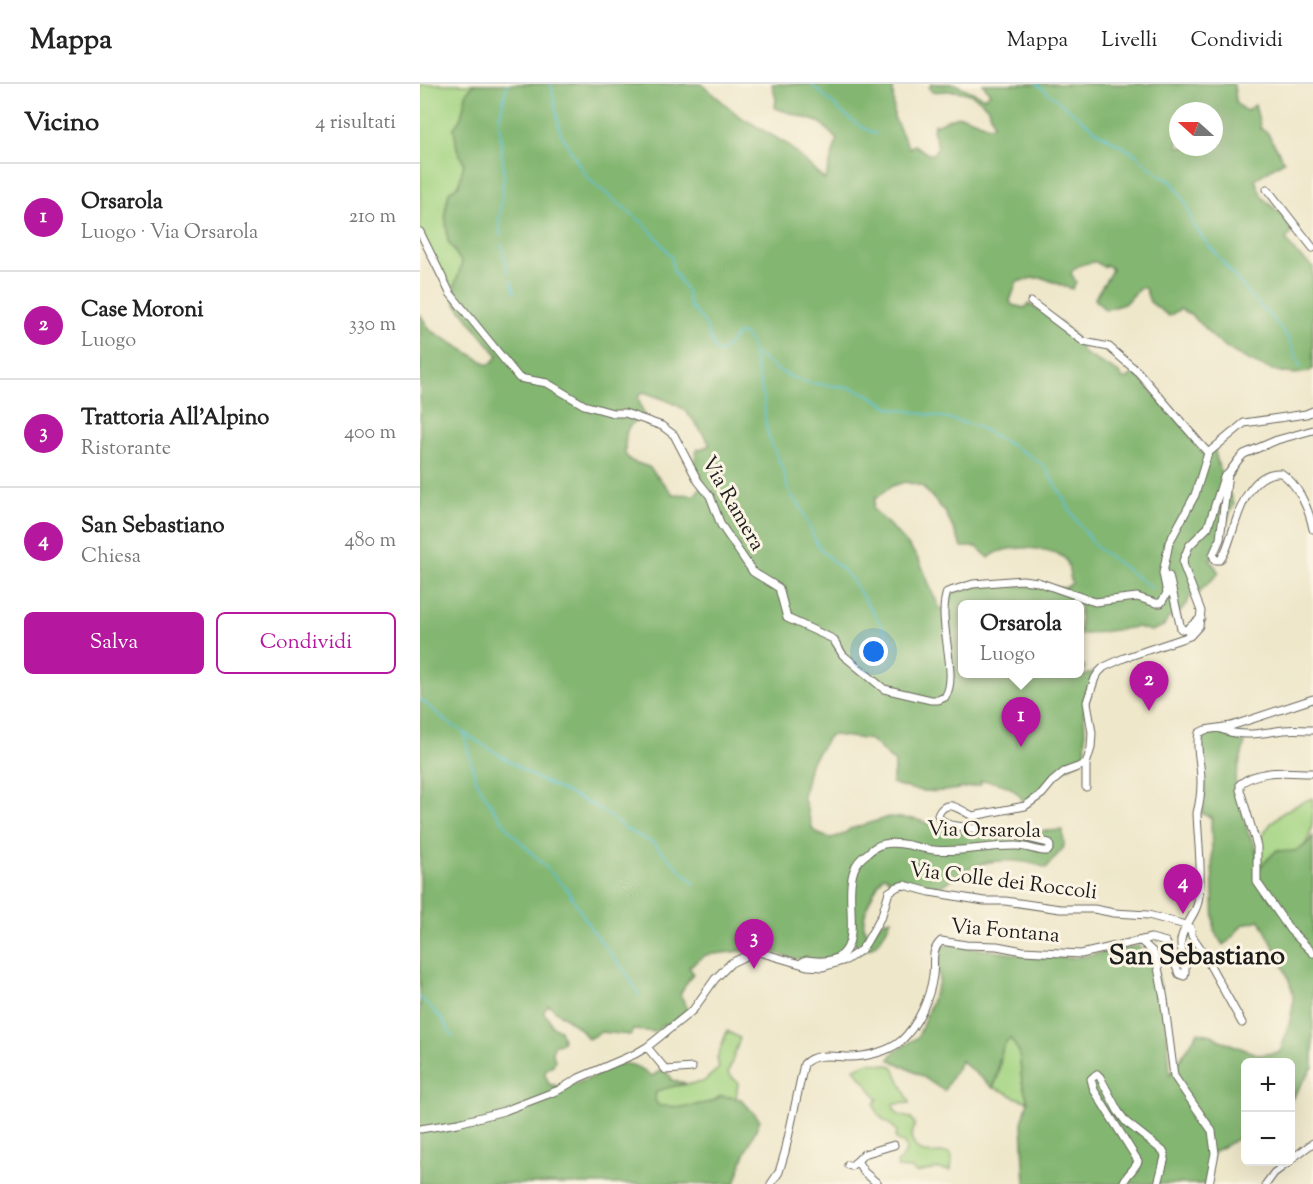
<!DOCTYPE html>
<html lang="it">
<meta charset="utf-8">
<style>
body{margin:0;font-family:"Sorts Mill Goudy",serif;background:#f2f2f2;color:#222}
.controls{position:absolute;right:18px;bottom:18px;display:grid;overflow:hidden;border-radius:9px;box-shadow:0 6px 24px #0002}
.controls button{width:54px;height:54px;display:grid;place-items:center;padding:0;border:0;border-bottom:2px solid #e0e0e0;background:#fff;color:#222;font:30px sans-serif}
.compass{position:absolute;left:749px;top:18px;width:54px;height:54px;border-radius:50%;background:#fff;box-shadow:0 6px 24px #0002;rotate:291deg}
.you{position:absolute;left:454px;top:568px;width:21px;height:21px;margin:-15px;border:4px solid #fff;border-radius:50%;background:#1a73e8;box-shadow:0 0 0 9px #1a73e833}
.badge{display:grid;place-items:center;width:39px;height:39px;border-radius:50%;background:#b5179e;color:#fff;font-size:20px;font-weight:700}
.pin{position:absolute;translate:-50% -50px;filter:drop-shadow(0 2px 3px #0008)}
.pin::after{content:'';position:absolute;top:32px;width:21px;height:18px;background:inherit;clip-path:polygon(0 0,100% 0,50% 100%)}
.popup{position:absolute;left:538px;top:516px;width:126px;height:78px;box-sizing:border-box;display:grid;place-content:center;border-radius:9px;background:#fff;filter:drop-shadow(0 2px 4px #0005);font-size:20px;white-space:nowrap;color:#767676}
.popup b{font-size:22px;color:#222}
.popup::after{content:'';position:absolute;left:50%;top:100%;margin-left:-12px;border:12px solid transparent;border-top-color:#fff}
.list{margin:0;padding:0;list-style:none}
h2{display:flex;justify-content:space-between;align-items:center;height:78px;margin:0;padding:0 24px;font-size:26px}
h2 small{font-size:20px;font-weight:400;color:#767676}
.list li{display:grid;grid-template-columns:39px 1fr auto;gap:18px;align-items:center;box-sizing:border-box;height:108px;padding:0 24px;border-top:2px solid #e0e0e0}
.list b{display:block;font-size:22px;white-space:nowrap}
.list p{margin:0;font-size:20px;white-space:nowrap;color:#767676}
.list em{font-size:20px;font-style:normal;color:#767676}
.actions{display:flex;gap:12px;padding:18px 24px}
.actions a{flex:1;padding:14px 0;border:2px solid #b5179e;border-radius:9px;text-align:center;font-size:21px;color:#b5179e}
.actions .main{background:#b5179e;color:#fff}
.map{position:relative;flex:none;width:893px;height:1100px;overflow:hidden}
header{display:flex;align-items:center;gap:36px;box-sizing:border-box;height:84px;padding:0 30px;background:#fff;border-bottom:2px solid #e0e0e0}
header strong{font-size:28px}
nav{display:flex;gap:33px;margin-inline-start:auto;font-size:21px}
main{display:flex}
aside{flex:1;background:#fff}
.map>svg:first-child{display:block}
</style>
<header>
<strong>Mappa</strong>
<nav><a>Mappa</a><a>Livelli</a><a>Condividi</a></nav>
</header>
<main>
<aside>
<h2>Vicino<small>4 risultati</small></h2>
<ul class="list">
<li><span class="badge">1</span><div><b>Orsarola</b><p>Luogo · Via Orsarola</p></div><em>210 m</em></li>
<li><span class="badge">2</span><div><b>Case Moroni</b><p>Luogo</p></div><em>330 m</em></li>
<li><span class="badge">3</span><div><b>Trattoria All'Alpino</b><p>Ristorante</p></div><em>400 m</em></li>
<li><span class="badge">4</span><div><b>San Sebastiano</b><p>Chiesa</p></div><em>480 m</em></li>
</ul>
<div class="actions"><a class="main">Salva</a><a>Condividi</a></div>
</aside>
<div class="map">
<svg width="893" height="1100" viewBox="0 0 893 1100">
<rect width="100%" height="100%" fill="#fcf5e5"/>
<filter id="ink" filterUnits="userSpaceOnUse"><feTurbulence type="fractalNoise" baseFrequency=".0167" numOctaves="2"/><feDisplacementMap in="SourceGraphic" scale="12" xChannelSelector="R" yChannelSelector="G"/><feConvolveMatrix kernelMatrix="1 2 1 2 8 2 1 2 1" color-interpolation-filters="sRGB"/></filter>
<filter id="wash" filterUnits="userSpaceOnUse"><feTurbulence type="fractalNoise" baseFrequency=".008" numOctaves="4" result="noise"/><feDisplacementMap in="SourceGraphic" scale="24" xChannelSelector="R" yChannelSelector="G"/><feGaussianBlur stdDeviation="1.35" result="paint"/><feColorMatrix in="noise" values="0 0 0 0 0 0 0 0 0 0 0 0 0 0 0 0 0 1.4 0 .05"/><feComposite in="paint" operator="in"/></filter>
<g filter="url(#wash)">
<rect width="100%" height="100%" fill="#eee7ca"/>
<path fill="#a4d483" stroke="#607850" stroke-width="1.5" d="M0,0H55L47,8L41,34L34,44L37,64L44,79L39,101L29,108L25,129L28,157L42,179L35,202L37,221L0,153Z
M893,714C893,742 893,776 857,766L838,785C838,779 837,771 838,765C844,737 868,723 893,714Z
M307,947L320,954L308,989L318,999L316,1014L301,1012L291,1018L265,1023L238,1022L235,1016L236,1007L250,1003L283,998L299,984L297,974Z
M590,954L599,967L602,998L608,1017C594,1016 587,1006 573,1004L578,993L583,961Z
M449,978L473,982L490,1019L473,1020C476,1033 480,1031 491,1034L495,1040L491,1054C500,1077 511,1067 530,1069L532,1073L531,1087L517,1085L496,1089L491,1085L478,1084L477,1080C483,1072 489,1069 484,1059L479,1058L475,1053L477,1047C468,1035 460,1040 454,1020L458,1015L434,984Z"/>
<path fill="#83b671" stroke="#506946" stroke-width="1.5" fill-rule="evenodd" d="M55,0H282L319,32L367,60L405,96L417,56L401,39L355,24L356,15L352,0H473L474,33L489,64L494,61L508,70H513L518,63L513,46L514,41C523,39 533,31 542,32C551,34 561,40 570,42L574,40C572,34 570,26 566,22C552,5 531,6 512,8L509,4L511,0H535L565,14L570,9L563,0H814L816,19L826,27L835,21L841,45L847,48L864,77L835,95L842,113L866,135L871,150L866,155L874,167L893,183V285C869,301 815,272 795,255C782,242 777,233 760,225L749,232L730,218L725,204H720L704,220L685,226L675,215C679,204 688,196 692,185L687,181L683,183L676,178C667,179 656,180 651,189L656,198L652,205L623,194H613L597,198L590,217L592,221L605,224L608,220C629,231 657,245 663,269L698,288L703,295H707L714,288L780,361V366L784,370L794,363L799,384L814,421C804,438 801,460 790,475L799,489L779,508L771,511L765,522L759,529L749,533L744,542L731,547L717,543L660,551V520H542V590H660V577L665,583L662,592L675,588L664,629L666,672L632,694L609,720L604,719C596,702 578,697 560,697L561,701C527,707 506,713 472,699L475,679L451,656L414,651L409,652L390,680L383,712L393,746L401,751L411,754L422,751L430,745L469,733L495,735L531,747L570,752L586,753L606,748L643,746L644,763L626,784C604,775 572,774 550,784C539,790 528,798 517,804L478,798L471,799L467,793L463,792C455,805 434,840 449,851L462,838L471,835C464,851 459,864 440,867L434,858L433,847C430,853 428,864 422,868C406,881 366,877 350,865L348,859L344,853L329,866L286,871L269,883L273,889L260,910L268,925L252,939L242,941L237,948L213,946L210,951L181,948L168,955C160,941 141,933 129,921L123,928L129,935L132,942L140,946L143,955L142,959L135,960L132,967L135,976L133,981L126,985L125,990L129,1000C133,1001 139,1003 144,1002C180,1000 193,960 232,992L243,985L251,993V996L266,999L236,1007L235,1016L239,1022L265,1023L291,1018L301,1012L321,1015L340,1036L324,1072L315,1100H0V230L10,246L69,281L78,272L37,221L35,201L42,179L28,157L25,129L29,108L39,101L44,79L37,64L34,44L41,34L47,8ZM758,27H794V63H758ZM223,308C235,312 249,316 260,323C270,330 284,350 290,361L277,366L274,380L283,400L275,411L253,410L229,383L211,377L205,370C206,345 203,345 224,331L218,313ZM485,398L502,402L525,428L542,463H557L569,474C583,460 626,462 643,473C651,479 648,491 652,499L645,504L571,500L556,502L531,509L527,524L520,525C518,519 515,514 512,508C508,498 505,488 500,478C488,458 469,441 453,425L455,415L472,402Z
M796,647L825,659L815,696L828,749L835,761L839,784L857,766C873,770 884,766 893,752V983L871,1016L870,978H826L825,1051L793,1068L786,1100H605L602,1039L608,1017L602,998L599,968L590,954C577,965 580,988 573,1004L541,977L524,1007L500,991L469,975L474,968L498,953L519,898L518,867L522,862L532,861L608,872L653,874L719,862C723,865 729,870 732,875C745,902 748,960 750,991L778,948L792,951L800,956L839,971L860,968C865,951 874,932 873,913C873,896 848,853 840,836L822,841L810,856L803,861L794,847L791,733L782,730L785,704L780,659L782,652Z"/>
<g fill="none" stroke-linecap="round" stroke-linejoin="round">
<path stroke="#5cc3da" stroke-width="1.5" d="M131,0L140,48L161,84L173,99L223,139L237,154L251,172L253,186L267,208L270,222L284,238L295,266L301,269L319,249L324,250L330,258L344,315L345,335L348,351L363,386L367,402L373,414L381,423L395,456L402,467L429,492L475,562
M391,0C412,18 430,40 456,50
M617,0L679,49L715,70L738,90L752,98L766,119L772,138L782,153L828,209L860,243L868,254L881,284
M81,152L79,140L84,89L79,36L87,0
M82,160L88,189
M91,196L95,209
M335,269L354,284L371,293L390,299L432,304L449,311L471,324L527,334L558,343L607,370L625,383L656,436L676,463L732,504
M0,615L26,637L44,649L118,695L175,722L206,745L233,759L275,800
M44,650L56,697L75,727L91,748L147,805L172,846L207,890L220,912
M0,913L21,934L33,953"/>
</g>
</g>
<g filter="url(#ink)">
<g fill="none" stroke-linecap="round" stroke-linejoin="round">
<g stroke="#666359" stroke-width="9">
<path id="minor" d="M847,105L893,164
M0,148L30,209L99,294L127,299L164,321L193,329H205L242,342L254,351L278,397L290,412L301,441L333,488L359,504L367,534L413,555L423,571L464,605L511,616H518L525,613C540,591 516,538 527,508L553,500L602,496L618,498L675,518L717,513L736,519H741L747,509L743,489L749,459L775,411L788,369L824,339L886,330L893,327
M611,218L664,258L689,263L718,288L788,369
M808,390L800,455L793,471L795,476H800C807,468 809,456 813,446C820,423 832,387 861,389C878,400 889,425 893,445
M749,492L761,545L766,546L781,534
M801,645C823,654 841,649 864,646C873,645 883,646 893,646
M666,680V703
M893,689C869,689 840,684 820,700V706L837,762V798L870,846L893,869
M721,857L733,868L737,878L744,915L754,992L792,1047L795,1069L789,1100
M381,879L386,876C455,887 421,822 434,786C436,780 442,773 448,769C452,765 459,761 464,760C481,757 497,764 514,766C541,769 570,761 597,762C608,762 618,768 628,767L630,763L629,759L591,750L530,741L520,735L518,731C526,712 541,727 553,732L605,722L622,710L632,698L644,688L666,680L671,664L672,649L667,618L675,594L679,588L684,583L704,574L770,552L779,542L781,527L764,483L763,477L769,462L788,443L804,393L808,390L819,375L824,370L857,356L893,346
M227,963L246,986L272,984
M0,1045L38,1039L84,1027L139,1006L159,994L215,970L227,963L273,926L295,895L311,879L332,869L339,868L387,882L403,883L426,876L441,866L446,859L462,831L469,808L477,803L484,801L510,808L564,817H585L640,825H674L694,829L728,831L766,841L770,843L772,852L781,865L822,939
M870,1076L893,1059
M428,1081L431,1082L437,1077
M351,1100L359,1088L365,1068L384,980C395,968 415,973 429,973C445,973 468,968 481,957C498,941 510,914 513,891C515,878 510,867 521,857L546,861L577,862L603,867L661,870L731,854L746,858L759,890L764,892C768,881 760,869 761,856C763,842 775,832 778,818C783,790 778,758 777,729C781,714 782,698 780,682C779,670 776,661 779,649L785,646L811,642L893,615
M458,1100L444,1088L437,1077L444,1070L474,1061
M703,1100C706,1090 715,1086 718,1077L674,1006L671,995L677,990L680,993L698,1027L706,1038L744,1068L745,1073L738,1100
M846,1100L854,1089L869,1078"/>
</g>
<use href="#minor" stroke="#fff" stroke-width="7"/>
</g>
</g>
<g text-anchor="middle" dominant-baseline="central" stroke-width="6" stroke-linejoin="round" paint-order="stroke">
<g font-size="21" fill="#1c1c1c" stroke="#fcf5e5">
<text transform="translate(312 420) rotate(60)">Via Ramera</text>
<text transform="translate(564 747) rotate(1)">Via Orsarola</text>
<text transform="translate(583 798) rotate(7)">Via Colle dei Roccoli</text>
<text transform="translate(585 848) rotate(5)">Via Fontana</text>
</g>
<g font-size="27" font-weight="bold" fill="#1c1c1c" stroke="#fcf5e5">
<text x="777" y="873">San Sebastiano</text>
</g>
</g>
</svg>
<div class="controls">
<button>+</button>
<button>−</button>
</div>
<svg class="compass" viewBox="-18 -18 36 36"><path d="M0-13l5 13h-10z" fill="#e53935"/><path d="M0 13l5-13h-10z" fill="#767676"/></svg>
<div class="you"></div>
<div class="pin badge" style="left:601px;top:663px">1</div>
<div class="popup"><b>Orsarola</b>Luogo</div>
<div class="pin badge" style="left:729px;top:627px">2</div>
<div class="pin badge" style="left:334px;top:885px">3</div>
<div class="pin badge" style="left:763px;top:830px">4</div>
</div>
</main>
